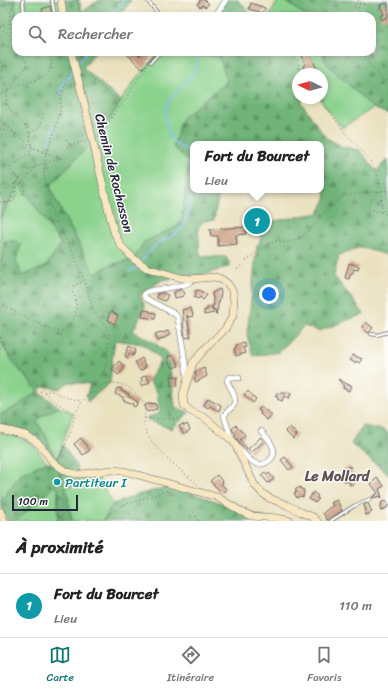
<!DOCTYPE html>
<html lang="fr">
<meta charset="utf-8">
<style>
body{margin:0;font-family:Sriracha,sans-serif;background:#f2f2f2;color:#222}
.compass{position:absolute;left:292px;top:68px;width:36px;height:36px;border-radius:50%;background:#fff;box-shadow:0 2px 6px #0003;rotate:275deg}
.scale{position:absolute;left:12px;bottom:10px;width:66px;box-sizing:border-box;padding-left:4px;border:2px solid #22223b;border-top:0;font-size:11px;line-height:14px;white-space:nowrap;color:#22223b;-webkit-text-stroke:3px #fdfcf7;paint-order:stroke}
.you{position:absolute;left:269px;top:294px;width:14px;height:14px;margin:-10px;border:3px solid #fff;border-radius:50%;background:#1a73e8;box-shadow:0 0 0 6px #1a73e833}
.badge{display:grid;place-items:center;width:26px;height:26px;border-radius:50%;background:#0f766e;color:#fff;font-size:13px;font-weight:700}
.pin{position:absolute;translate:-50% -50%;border:2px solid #fff;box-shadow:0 1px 4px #0006}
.popup{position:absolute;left:190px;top:141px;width:134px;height:52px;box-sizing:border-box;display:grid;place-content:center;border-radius:8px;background:#fff;filter:drop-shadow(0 1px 3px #0005);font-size:13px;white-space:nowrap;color:#767676}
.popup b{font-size:15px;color:#222}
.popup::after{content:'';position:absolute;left:50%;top:100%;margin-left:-8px;border:8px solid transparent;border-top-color:#fff}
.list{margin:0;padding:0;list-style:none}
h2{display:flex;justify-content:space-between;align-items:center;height:52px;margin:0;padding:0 16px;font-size:17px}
h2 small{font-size:13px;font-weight:400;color:#767676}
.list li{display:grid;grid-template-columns:26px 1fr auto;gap:12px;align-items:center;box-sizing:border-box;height:64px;padding:0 16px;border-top:1px solid #e0e0e0}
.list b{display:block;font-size:15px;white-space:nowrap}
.list p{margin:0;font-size:13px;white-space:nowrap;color:#767676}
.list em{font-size:13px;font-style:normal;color:#767676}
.icon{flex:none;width:22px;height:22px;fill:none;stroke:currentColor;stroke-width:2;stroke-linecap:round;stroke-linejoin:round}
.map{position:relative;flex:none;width:388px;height:521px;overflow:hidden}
.search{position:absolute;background:#fff;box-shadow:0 2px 6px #0003;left:12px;right:12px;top:12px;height:44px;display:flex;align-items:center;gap:10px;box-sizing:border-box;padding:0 14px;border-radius:12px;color:#767676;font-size:15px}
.sheet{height:116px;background:#fff}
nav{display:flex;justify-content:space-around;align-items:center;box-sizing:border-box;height:56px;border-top:1px solid #e0e0e0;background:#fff;font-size:11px;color:#767676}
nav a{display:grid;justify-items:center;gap:2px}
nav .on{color:#0f766e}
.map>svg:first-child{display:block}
</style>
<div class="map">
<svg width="388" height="521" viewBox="0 0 388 521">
<defs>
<pattern id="forest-firs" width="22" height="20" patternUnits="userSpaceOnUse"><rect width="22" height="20" fill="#70b478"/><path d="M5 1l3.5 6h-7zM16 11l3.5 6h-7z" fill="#5c9264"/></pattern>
<pattern id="park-crowns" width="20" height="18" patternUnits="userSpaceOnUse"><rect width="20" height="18" fill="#8bd28d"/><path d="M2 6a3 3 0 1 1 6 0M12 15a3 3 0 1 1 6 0" fill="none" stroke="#78b47b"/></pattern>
<pattern id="building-hatch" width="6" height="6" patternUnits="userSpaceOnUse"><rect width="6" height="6" fill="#d3a78b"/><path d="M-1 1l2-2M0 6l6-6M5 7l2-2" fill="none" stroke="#ab8873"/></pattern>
</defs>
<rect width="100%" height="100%" fill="#fdfcf7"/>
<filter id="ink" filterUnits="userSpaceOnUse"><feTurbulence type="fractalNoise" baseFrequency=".025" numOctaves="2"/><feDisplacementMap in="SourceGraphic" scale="8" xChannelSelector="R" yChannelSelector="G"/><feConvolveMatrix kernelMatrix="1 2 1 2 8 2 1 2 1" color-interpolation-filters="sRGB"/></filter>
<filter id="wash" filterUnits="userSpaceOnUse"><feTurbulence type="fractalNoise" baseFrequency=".012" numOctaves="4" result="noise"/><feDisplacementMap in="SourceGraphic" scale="16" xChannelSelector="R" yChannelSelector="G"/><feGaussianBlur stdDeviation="0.9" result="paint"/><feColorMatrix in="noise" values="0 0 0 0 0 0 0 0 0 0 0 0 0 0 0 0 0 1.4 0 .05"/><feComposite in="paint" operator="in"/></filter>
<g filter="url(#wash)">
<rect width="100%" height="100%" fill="#eae1bf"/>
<path fill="#8bd28d" stroke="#567a64" d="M278,0H284L306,16H268L273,10Z
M161,52H192L195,56H219L227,81L182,118L189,161L182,220L176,227L144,242L134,259L110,265L95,274L55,199L50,186L103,130L121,101L138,76Z
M293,52H323L325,62L373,108L342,128L319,98H322V74H303L299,70Z
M20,183L61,244L46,267L21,276L16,261H0V222L1,217Z
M0,338C6,357 25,376 38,391L19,405L0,415Z
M59,407L73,413L56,463L51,459L54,455L47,438L37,422L40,417Z
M0,432C12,434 28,440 37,449C40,453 43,458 47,462L20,474L0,503Z
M97,475L113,504L104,521H72L66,488L80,480Z
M54,486L58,488V521H16Z"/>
<path fill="url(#forest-firs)" stroke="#496b5a" d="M0,0H14L17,16L16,52H95L83,68L121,101L103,130L50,186L55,199L95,274L110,265L134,259L144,242L176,227L182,220L189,161L173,147L182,118L227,81L219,56H195L192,52H293L299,70L303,74H298V98H307L301,102L325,137L343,147L360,150L376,171L388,159V255L383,254L361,247L339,255L334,276L364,314L319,331L304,326L279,352L253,356L247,335L257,246L260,241L264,223L319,213L325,201L326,188L321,185V144H193V190H218V198L214,220L204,221L198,227L200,256L226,257L231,266L203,275L191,276L162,280L140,295L145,307L133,331L153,342L168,353L175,407L189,412L172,429L147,420L148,417L160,413L157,392L149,381L161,359L143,344L115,340L112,361L110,383L87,402V394L90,384L69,382L59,389L44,386L38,391L59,407L40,417L37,422L47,438L54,455L51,459L33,435L15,427L0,426V415L19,405L38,391C25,376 6,357 0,338V261L2,260L4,241H14L21,244L16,261L22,276L46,267L61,244L20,184L1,217L0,222Z
M61,0H79L82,12L99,0H131L120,16H63Z
M225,0H238L253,16H214Z
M284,0H388V114L373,108L325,62L323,52H372V16H306Z
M362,426L384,430L388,433V474L351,444Z
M63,445L76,465L80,480L66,488L72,521H58V488L54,486L16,521H7L0,503L20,474L47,462L56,463Z
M171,486L275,521H103L113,504L137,495Z"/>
<path fill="url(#park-crowns)" stroke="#567a64" d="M14,0H61L63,16H17Z"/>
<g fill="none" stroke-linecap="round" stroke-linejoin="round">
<path stroke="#86bbf5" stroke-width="1.5" d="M112,16L124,0
M77,64L86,52
M68,80L73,69
M60,96L65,80L70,76
M48,144L55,125
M193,171L192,156L185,148L176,144L169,136L165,114L168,102L189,78L194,74L201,52
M142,261C148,253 155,244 164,240C168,237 174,236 178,232C189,224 191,193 193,180
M129,271L136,268L138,266"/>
</g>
<g id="blocks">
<path fill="url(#building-hatch)" d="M199,0H205L209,4L205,7L203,5L200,7L197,4L200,2Z
M251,3L265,8L263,13H260V12L249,9Z
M387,3L388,6V17L382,20L380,16L384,14L380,5Z
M50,6L52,16H47L46,15H43L42,9Z
M125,52H132L135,54L137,53L139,56L143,52H156L147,62L148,63L142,69Z
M304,52H309L317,69L307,74L303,66L305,64L302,55Z
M246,227V234L236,235L237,244L218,246V236H211L210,229Z
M349,263L359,266L358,270L354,269L353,273H351L349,279L345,278Z
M182,289L183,291L185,293L183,296L175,298L174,292Z
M220,289L221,293L216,315L215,309L213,310L212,306L214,305L212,293Z
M199,290L207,295L203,300L200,297L198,299L194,297L196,294L195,291Z
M158,293H163L168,295L165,301L157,298Z
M212,307L214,313L204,315V311L207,310V308Z
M190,308L193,314L192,317L187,316L191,337L185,338L183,322H184L182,310Z
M143,310L150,311V312L156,313L155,319L142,317Z
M111,311L118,316L114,324L108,320L109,318L108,317Z
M366,322L373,328L368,333L362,327Z
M168,331L170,335L158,341L155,334L161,332L162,333Z
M244,343L246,347L243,348L245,353L236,356L234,349L236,348V345Z
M129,346L136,350L133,356L130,353L127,359L125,355Z
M353,355L362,359L359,363L356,361L355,363L350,360Z
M168,356H174L179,366L173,368L171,364H169V362H168Z
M142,358L144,361L143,362L146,367L140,371L135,362Z
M119,361L124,366L123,370L118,375L112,369Z
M204,368L207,376L196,382L194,378L196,377L195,372Z
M146,375L150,382L142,386L140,382L143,381L141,378Z
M171,376L178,377L177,386H171Z
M338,379L349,385V384L352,386L349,391L343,388L344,386Z
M117,388L122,389L121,391L129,394L128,396L138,402L135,407L132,405L133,404L123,400V397L115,394Z
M248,391L256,399L253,403L244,395Z
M287,391L291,394L289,398L284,396L282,401L277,399L278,397L275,396L277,393L280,394L281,392L285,394Z
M208,398L221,405L219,411L210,406L208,408L204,405Z
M152,403V404L155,403L157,409L153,410L147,412L145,405Z
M261,407L272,415L267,420L260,414L261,412L258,410Z
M183,424L184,426L187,424L190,430L184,434L179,426Z
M236,425L245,435L240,440L247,448L246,449L242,446L235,436L236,434L233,431L232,429Z
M290,427L297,435L293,439L285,431Z
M261,437L264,441L251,453L248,449Z
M81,438L90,450L83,455L74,444Z
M285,457L293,467L289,470L281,460Z
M347,467H351L354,485H350L349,481L345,482L344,477H346L344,469H347Z
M265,472L267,475L269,473L274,479L268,483L261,475Z
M217,475L223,482L221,484L226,489L222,493L210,481Z
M377,478L380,481L384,486L379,489L382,498V499L380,496L373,498L372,497L378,493L371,484Z
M300,487L301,489L304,490L303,492H304L303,497L300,496L297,498L294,493L297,492L295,490Z
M313,492L318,496L316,498L319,499L315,503L309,499Z
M337,500L342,511L327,520L323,513L333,505L331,503Z
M386,500L388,504V507L381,511L380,507L382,506L381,503Z
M368,503L372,512L366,515L365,511H366L364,505Z"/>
</g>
</g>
<g filter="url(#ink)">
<use href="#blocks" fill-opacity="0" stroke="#686569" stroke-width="1"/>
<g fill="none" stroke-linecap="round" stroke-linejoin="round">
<g stroke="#686569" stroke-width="4">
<path id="lane" d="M23,0L24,16
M52,0L55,16
M147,0L160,16
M151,62L160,52
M371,334L377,335L388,332
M331,521L332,520L354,506L370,499"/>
</g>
<g stroke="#686569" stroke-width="6">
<path id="street" d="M215,16L226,0
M187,378C185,358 181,338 178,318L175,314L147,299L144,296L145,293L149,291C156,289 186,287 190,282C191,281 191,280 191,279
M232,440L224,416C226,412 230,409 233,406C239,397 229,388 227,380L228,378L231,377L239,378
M239,449C245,453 250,463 258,464C262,465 267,463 270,460C280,451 268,438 261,431"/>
</g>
<g stroke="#686569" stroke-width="8">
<path id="secondary" d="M61,0L63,16
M71,52L84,102L109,212L114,232L121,246L134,259L147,268L181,278L191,279L214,277L219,278L224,281L228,284L233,292L234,303L233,316L225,329L205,349L193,363L184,391L183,396L184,405L190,411L205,418L233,441L237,448L254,484L262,493L269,498L287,505L301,512L313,517L317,521
M0,429L25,435L34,440L41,446L52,461L61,468L68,472L76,474H82L110,470L124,471L217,497L242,512L251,516L277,518L290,521
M0,511L4,521"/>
</g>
<path stroke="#686569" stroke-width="1" stroke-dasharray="1 3" stroke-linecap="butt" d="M77,0L81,14L83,16
M358,0L359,4
M0,5L1,7L8,3H14
M358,16L359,4H368
M0,27L12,37
M16,43C8,29 7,14 16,0
M139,52L148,60
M295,52L300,69L304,74
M364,52L367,61L382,79L388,81
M0,62C3,67 4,74 0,78
M70,72L61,96L60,113L53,136L46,153L44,171L45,180L53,217L71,249L86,285L93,310L106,327L109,334L106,367L87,397
M91,78L121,104
M7,91L15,80L25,69L27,66L26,61L21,52
M58,93L63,91
M0,95L4,91L6,96
M321,98C328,108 334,119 342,129C353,142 370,156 376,172C381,184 381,199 383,212L388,215
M0,120L16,134
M0,129L17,134L32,147L46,153L60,158
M30,133C41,127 43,124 43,111
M98,138L105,130L113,115L126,99L132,88L148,66
M66,140L69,145
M26,164L28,170
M17,182L21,184L36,166L29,153L31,150L32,147L29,133L27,128L23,123L15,116L7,105V91C11,89 16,86 21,84C30,81 48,80 51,68C52,63 50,57 49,52
M15,184L13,189L16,194
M378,192L371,201L368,208L375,211L383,212
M0,194L15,183L27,171L36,166L61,158C65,154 64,147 70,145C73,144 75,144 78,143C82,142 82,141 87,142
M23,194L25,188C23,185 22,182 20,180C18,177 14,176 12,173C6,166 16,163 21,160C24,158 25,155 28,153
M0,202L10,203L13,202C17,195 17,191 15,183
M10,202L11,198L13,197H15
M237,269C244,263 268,241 277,241C279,241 281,242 283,242C288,243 293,241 298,239C314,230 323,212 337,200C345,194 376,192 388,190
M0,304L15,311L22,316L40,324L41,326C47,328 53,331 59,331C71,330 78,313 76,303C75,297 72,293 72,287L83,281
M0,337L5,349L28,378L41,387L52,400L75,414
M1,338L4,336
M0,347L1,348L2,343
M36,391L45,392L49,391H52L65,397L81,401
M145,418C158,418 174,422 186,415
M59,459C63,450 67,440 71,431C73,422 75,412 80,405C83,399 88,396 93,392C97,389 101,385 106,384C120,380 135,389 142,401C149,411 140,422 147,433C156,451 183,472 198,485
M61,475L62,510L63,521
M196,516L198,521
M295,520L299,521
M102,521L104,518L118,507L169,490"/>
<use href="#lane" stroke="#fff" stroke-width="2.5"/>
<use href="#street" stroke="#fff" stroke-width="5"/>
<use href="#secondary" stroke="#f7e8c3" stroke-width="7"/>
</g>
</g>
<circle fill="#0f9aa8" stroke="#fdfcf7" stroke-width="1.5" cx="57" cy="482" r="4"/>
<g text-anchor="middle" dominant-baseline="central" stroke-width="3" stroke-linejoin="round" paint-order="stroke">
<g font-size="13" fill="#22223b" stroke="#fdfcf7">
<text transform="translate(114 173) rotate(76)">Chemin de Rochasson</text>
</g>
<g font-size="13" fill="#0d838f" stroke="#fdfcf7" text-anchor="start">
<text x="65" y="482">Partiteur I</text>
</g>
<g font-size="14" font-weight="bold" fill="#605157" stroke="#fdfcf7">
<text x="337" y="476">Le Mollard</text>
</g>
</g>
</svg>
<svg class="compass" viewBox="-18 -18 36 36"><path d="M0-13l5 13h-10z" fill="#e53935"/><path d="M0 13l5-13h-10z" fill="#767676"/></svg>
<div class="scale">100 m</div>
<div class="you"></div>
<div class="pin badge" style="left:257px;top:221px;background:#0f9aa8">1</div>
<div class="popup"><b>Fort du Bourcet</b>Lieu</div>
<div class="search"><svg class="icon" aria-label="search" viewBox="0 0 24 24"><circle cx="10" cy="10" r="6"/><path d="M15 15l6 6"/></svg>Rechercher</div>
</div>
<section class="sheet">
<h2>À proximité<small></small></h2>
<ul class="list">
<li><span class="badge" style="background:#0f9aa8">1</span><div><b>Fort du Bourcet</b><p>Lieu</p></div><em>110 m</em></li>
</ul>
</section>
<nav>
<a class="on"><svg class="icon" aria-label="map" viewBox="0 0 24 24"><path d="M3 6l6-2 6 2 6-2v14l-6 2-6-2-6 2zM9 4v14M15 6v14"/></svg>Carte</a>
<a><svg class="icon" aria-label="directions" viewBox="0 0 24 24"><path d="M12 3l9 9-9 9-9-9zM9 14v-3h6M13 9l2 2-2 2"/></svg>Itinéraire</a>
<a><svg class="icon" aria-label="saved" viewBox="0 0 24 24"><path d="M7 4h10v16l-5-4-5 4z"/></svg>Favoris</a>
</nav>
